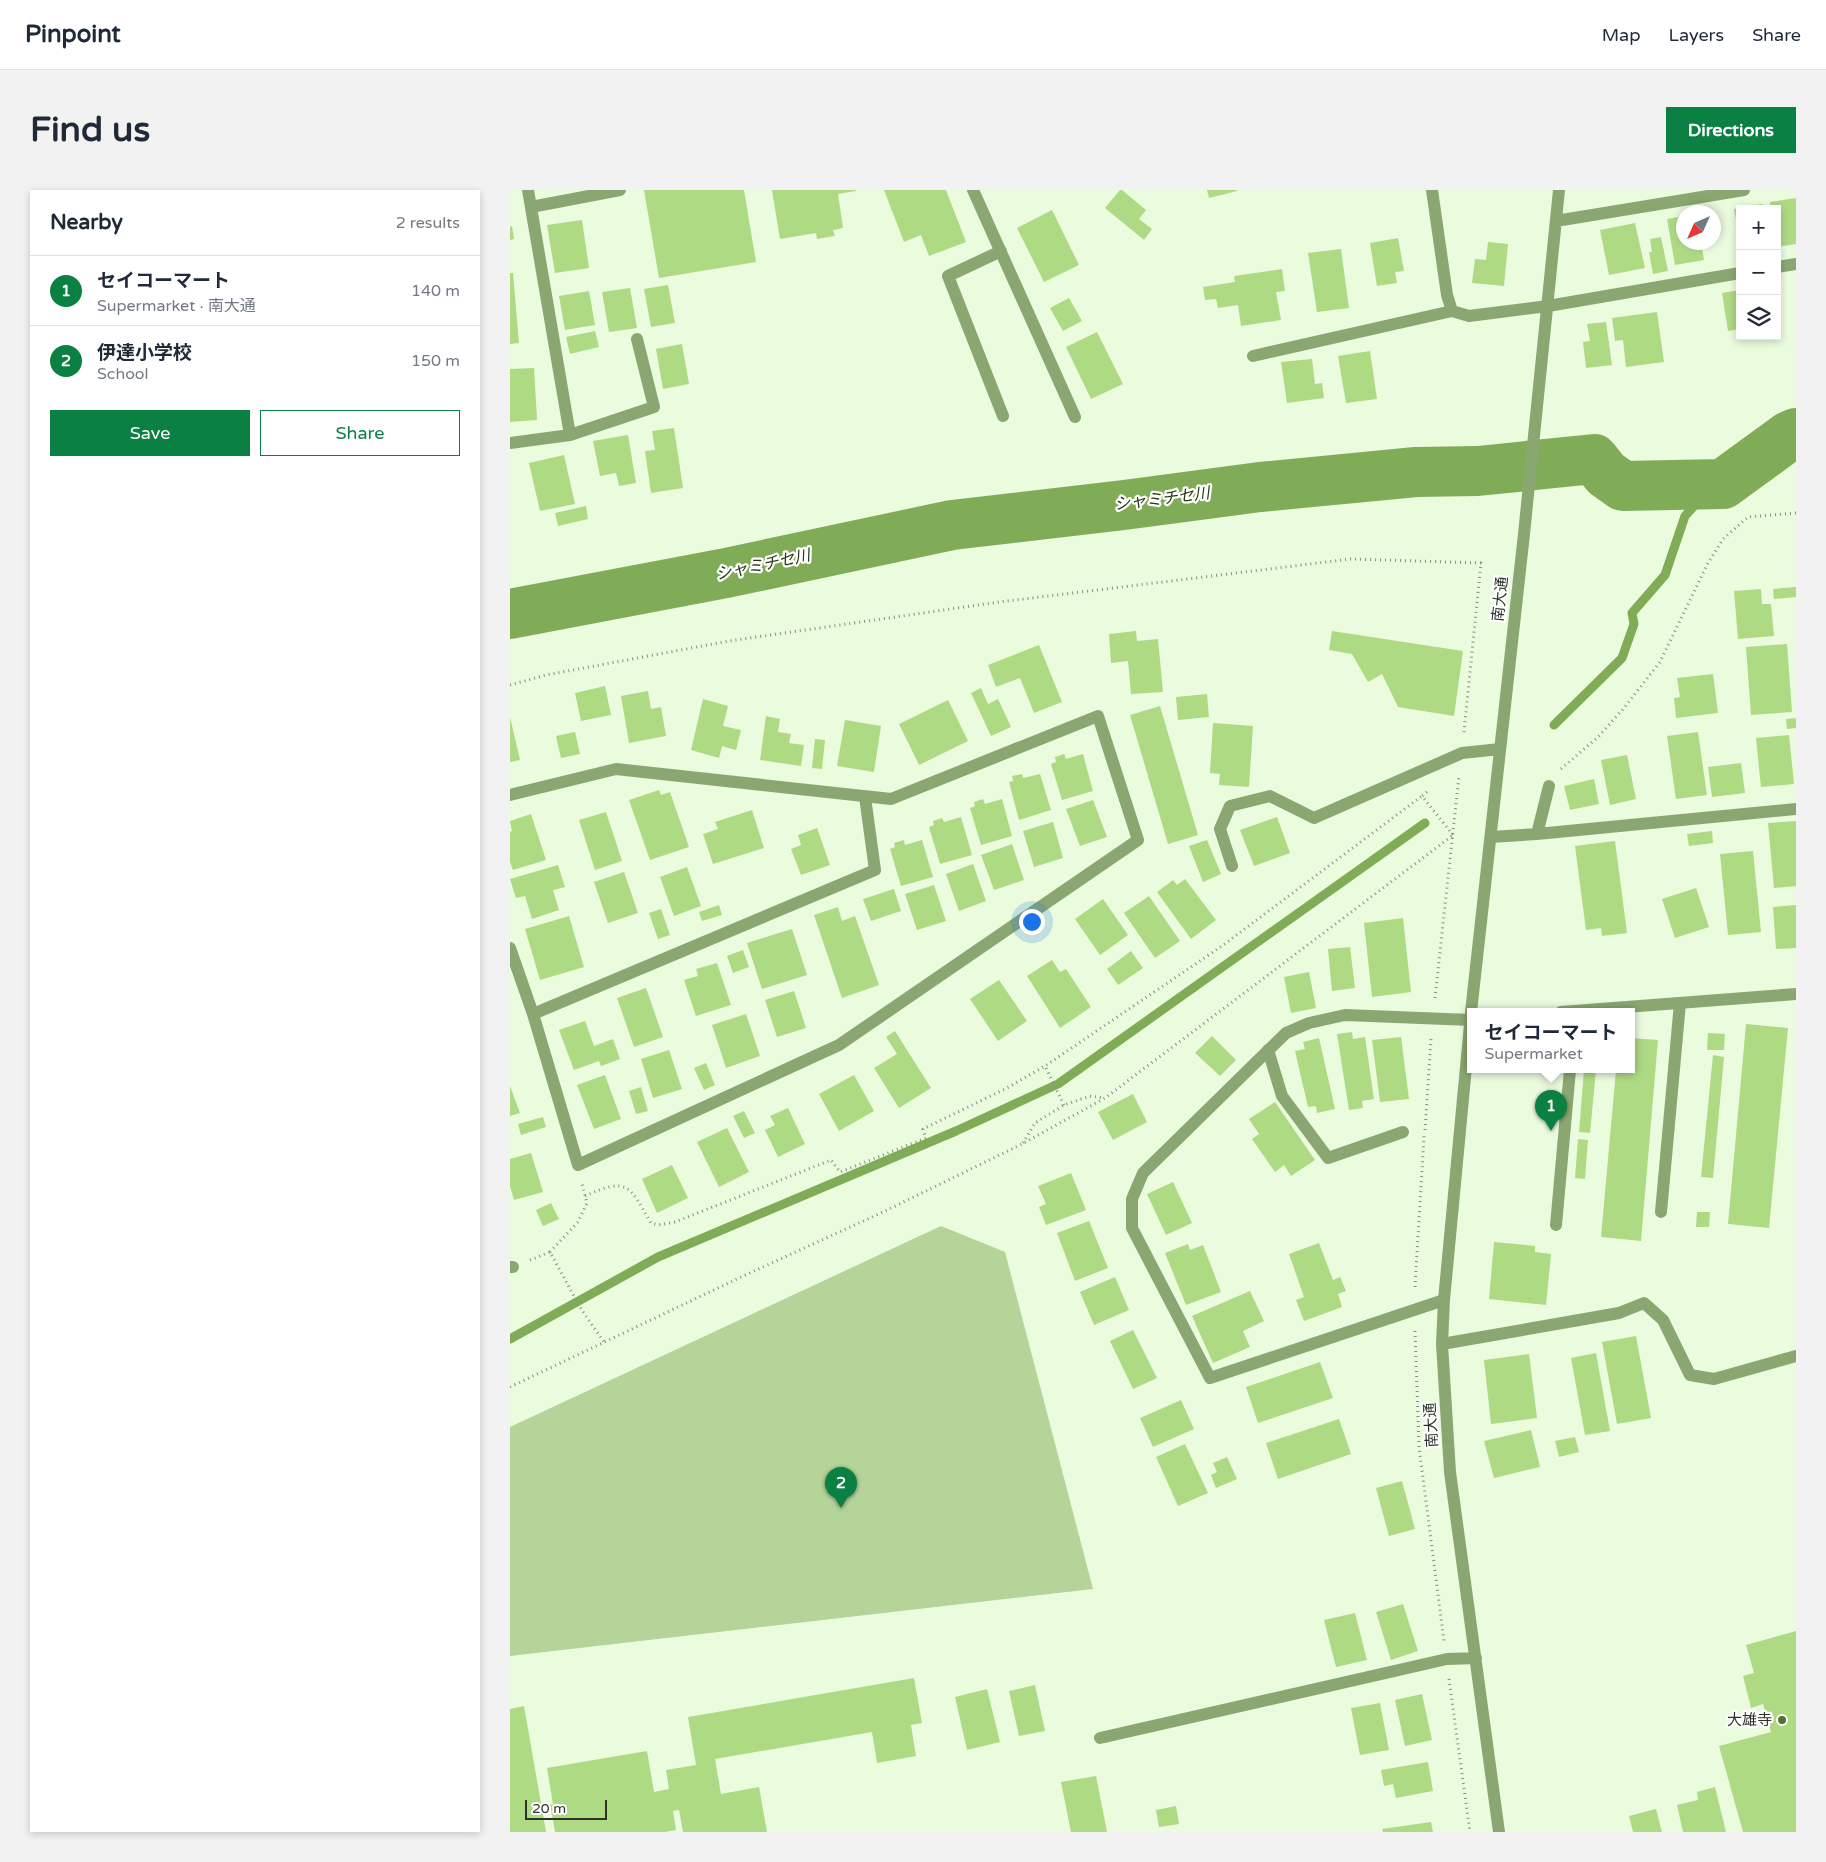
<!DOCTYPE html>
<meta charset="utf-8">
<style>
body{margin:0;font-family:"Varela Round","Noto Sans JP",sans-serif;background:#f2f2f3;color:#1f2937}
.controls{position:absolute;right:15px;top:15px;display:grid;overflow:hidden;border-radius:0px;box-shadow:0 2px 8px #0003}
.controls button{width:45px;height:45px;display:grid;place-items:center;padding:0;border:0;border-bottom:1px solid #e0e1e3;background:#fff;color:#1f2937;font:25px sans-serif}
.compass{position:absolute;left:1166px;top:15px;width:45px;height:45px;border-radius:50%;background:#fff;box-shadow:0 2px 8px #0003;rotate:225deg}
.scale{position:absolute;left:15px;bottom:12px;width:82px;box-sizing:border-box;padding-left:5px;border:2px solid #2c3227;border-top:0;font-size:14px;line-height:18px;white-space:nowrap;color:#2c3227;-webkit-text-stroke:4px #fff;paint-order:stroke}
.you{position:absolute;left:521px;top:731px;width:18px;height:18px;margin:-12px;border:4px solid #fff;border-radius:50%;background:#1a73e8;box-shadow:0 0 0 8px #1a73e833}
.badge{display:grid;place-items:center;width:32px;height:32px;border-radius:50%;background:#0b8043;color:#fff;font-size:16px;font-weight:700}
.pin{position:absolute;translate:-50% -41px;filter:drop-shadow(0 1px 2px #0008)}
.pin::after{content:'';position:absolute;top:26px;width:18px;height:15px;background:inherit;clip-path:polygon(0 0,100% 0,50% 100%)}
.popup{position:absolute;left:957px;top:818px;width:168px;height:65px;box-sizing:border-box;display:grid;place-content:center;border-radius:0px;background:#fff;filter:drop-shadow(0 1px 4px #0005);font-size:16px;white-space:nowrap;color:#747a83}
.popup b{font-size:19px;color:#1f2937}
.popup::after{content:'';position:absolute;left:50%;top:100%;margin-left:-10px;border:10px solid transparent;border-top-color:#fff}
.list{margin:0;padding:0;list-style:none}
h2{display:flex;justify-content:space-between;align-items:center;height:65px;margin:0;padding:0 20px;font-size:21px}
h2 small{font-size:16px;font-weight:400;color:#747a83}
.list li{display:grid;grid-template-columns:32px 1fr auto;gap:15px;align-items:center;box-sizing:border-box;height:70px;padding:0 20px;border-top:1px solid #e0e1e3}
.list b{display:block;font-size:19px;white-space:nowrap}
.list p{margin:0;font-size:16px;white-space:nowrap;color:#747a83}
.list em{font-size:16px;font-style:normal;color:#747a83}
.actions{display:flex;gap:10px;padding:15px 20px}
.actions a{flex:1;padding:11px 0;border:1px solid #0b8043;border-radius:0px;text-align:center;font-size:18px;color:#0b8043}
.actions .main{background:#0b8043;color:#fff}
.icon{flex:none;width:28px;height:28px;fill:none;stroke:currentColor;stroke-width:2;stroke-linecap:round;stroke-linejoin:round}
.map{position:relative;flex:none;width:1286px;height:1642px;overflow:hidden;border-radius:0px}
header{display:flex;align-items:center;gap:30px;box-sizing:border-box;height:70px;padding:0 25px;background:#fff;border-bottom:1px solid #e0e1e3}
header strong{font-size:24px}
nav{display:flex;gap:28px;margin-inline-start:auto;font-size:18px}
.intro{display:flex;align-items:center;justify-content:space-between;box-sizing:border-box;height:120px;padding:0 30px}
h1{margin:0;font-size:35px}
.button{padding:12px 22px;border-radius:0px;background:#0b8043;color:#fff;font-size:18px;font-weight:700}
main{display:flex;gap:30px;padding:0 30px}
aside{flex:1;background:#fff;border-radius:0px;box-shadow:0 2px 8px #0003}
.map>svg:first-child{display:block}
</style>
<header>
<strong>Pinpoint</strong>
<nav><a>Map</a><a>Layers</a><a>Share</a></nav>
</header>
<div class="intro"><h1>Find us</h1><a class="button">Directions</a></div>
<main>
<aside>
<h2>Nearby<small>2 results</small></h2>
<ul class="list">
<li><span class="badge">1</span><div><b>セイコーマート</b><p>Supermarket · 南大通</p></div><em>140 m</em></li>
<li><span class="badge">2</span><div><b>伊達小学校</b><p>School</p></div><em>150 m</em></li>
</ul>
<div class="actions"><a class="main">Save</a><a>Share</a></div>
</aside>
<div class="map">
<svg width="1286" height="1642" viewBox="0 0 1286 1642">
<rect width="100%" height="100%" fill="#ebfbde"/>
<path fill="#b4d499" d="M431,1036L495,1062L583,1399L0,1466V1237Z"/>
<g fill="none" stroke-linecap="round" stroke-linejoin="round">
<path stroke="#81ac57" stroke-width="9" d="M1044,535L1112,468L1124,434L1122,423L1155,385L1175,326L1204,294
M0,1149L148,1067L446,941L548,894L915,633"/>
<path stroke="#81ac57" stroke-width="50" d="M0,424L216,383L442,335L614,315L750,297L906,282L968,281L1084,269L1096,284L1113,296L1213,294L1279,246L1286,243"/>
</g>
<path fill="#aeda84" d="M134,0H234L246,72L149,88Z
M262,0H346V1L328,4L333,38L323,40L325,46L307,49L306,43L270,49Z
M374,0H436L456,52L419,66L411,45L394,52Z
M610,0H612L636,20L629,29L642,39L634,50L595,18Z
M697,0H727V1L699,8Z
M1286,8V54L1267,57V19H1261L1260,12Z
M1252,14L1253,19H1230V18Z
M1230,18V43L1229,44L1224,19Z
M542,20L569,75L534,92L507,38Z
M1174,26V52H1191L1194,70L1165,75L1157,29Z
M72,30L79,78L45,83L37,35Z
M1125,33L1135,78L1099,85L1090,40Z
M2,36L4,49L0,50V37Z
M1151,47L1158,81L1143,84L1139,62H1142L1140,49Z
M888,48L894,81L885,82L887,93L867,96L860,53Z
M978,52L998,54L994,96L962,93L965,69L976,70Z
M831,59L839,118L807,122L798,63Z
M772,79L775,101L766,102L771,130L731,136L728,115L708,118L706,109L695,110L693,97L725,92L724,86Z
M0,83H3L9,153L0,154Z
M158,95L165,133L141,137L134,99Z
M120,98L127,138L99,142L92,102Z
M1230,100V139L1218,141L1212,103Z
M79,101L85,135L55,140L49,106Z
M559,108L572,131L553,141L540,118Z
M1147,122L1154,172L1116,177L1113,150L1105,151L1102,128Z
M1096,132L1102,175L1076,178L1073,152L1080,151L1077,134Z
M85,141L89,157L60,164L56,147Z
M587,142L613,194L581,209L556,157Z
M172,154L179,194L153,199L146,159Z
M860,161L867,209L836,213L828,166Z
M802,169L805,194L812,193L814,208L777,213L771,172Z
M24,178L27,230L0,232V179Z
M164,238L173,298L141,303L135,261L145,260L142,241Z
M118,245L126,293L109,296L106,283L90,286L83,251Z
M54,265L65,314L30,321L19,273Z
M76,316L78,329L48,336L45,323Z
M1286,397V407L1264,409L1263,399Z
M1251,399L1252,414H1261L1264,446L1228,449L1224,401Z
M626,441L627,451L648,449L653,502L621,504L618,471L601,473L599,444Z
M822,441L953,461L944,526L888,517L872,484L858,492L842,464L819,460Z
M1277,454L1282,522L1241,525L1236,457Z
M529,455L552,512L524,523L510,488L486,497L478,475Z
M1203,484L1208,523L1166,528L1164,508L1170,507L1167,488Z
M95,496L101,525L71,531L65,503Z
M471,498L478,514L488,509L501,537L481,546L461,503Z
M138,501L141,519L151,517L156,546L119,553L111,506Z
M697,504L699,527L668,530L666,507Z
M193,509L218,516L213,536L231,540L226,560L212,556L209,568L181,560Z
M438,510L458,551L409,575L389,534Z
M650,516L688,645L658,654L620,525Z
M256,526L270,529L268,542L281,544L279,553L294,555L291,576L250,570Z
M0,527L10,570L0,572Z
M1286,528V538L1277,539L1276,529Z
M335,530L371,536L364,582L327,576Z
M703,533L743,536L739,597L709,595L710,584L700,583Z
M65,542L70,564L51,568L46,546Z
M1188,542L1197,605L1166,609L1157,546Z
M1279,545L1284,594L1251,597L1246,548Z
M305,549L315,550L312,579L302,578Z
M554,564L556,569L573,564L583,601L552,610L541,574L546,572L545,567Z
M1117,565L1126,609L1100,615L1091,570Z
M1231,573L1235,603L1202,607L1198,577Z
M512,584L513,588L530,584L541,620L509,630L499,592L503,591L502,586Z
M1084,589L1089,614L1060,620L1054,596Z
M149,600L151,605L160,602L179,657L140,670L119,610Z
M473,609L475,614L492,609L502,646L471,655L460,618L465,616L464,612Z
M583,610L597,647L570,656L556,619Z
M242,620L254,658L203,674L193,644L208,639L205,632Z
M96,622L112,671L85,680L69,630Z
M21,624L36,670L3,680L0,672V642L2,641L0,631Z
M451,627L462,665L430,674L419,637L424,635L423,631L432,628L434,632Z
M767,627L780,663L744,676L730,640Z
M1286,631V696L1264,698L1258,633Z
M543,632L553,668L524,677L513,641Z
M307,638L320,675L291,685L281,659L291,655L288,645Z
M1202,641L1203,653L1179,656L1177,644Z
M394,650L395,655L412,650L423,687L391,696L380,659L385,657L384,653Z
M697,650L711,684L693,692L679,656Z
M1105,651L1117,743L1092,746L1091,738L1076,740L1065,656Z
M502,654L514,690L484,700L471,665Z
M1243,661L1251,742L1218,745L1210,664Z
M463,674L476,711L449,721L436,684Z
M48,675L55,697L43,700L49,720L22,729L15,706L6,708L0,689Z
M177,677L191,716L164,726L150,687Z
M114,682L128,723L98,733L84,692Z
M675,689L706,730L681,749L647,702L663,690L667,695Z
M424,695L436,731L407,740L395,704Z
M1186,698L1199,737L1165,748L1152,709Z
M384,699L391,721L361,731L353,709Z
M639,706L670,751L645,768L614,723Z
M593,709L618,745L590,765L565,729Z
M209,715L212,725L192,731L189,722Z
M1286,715V758L1266,759L1263,717Z
M328,717L332,731L345,726L369,795L332,808L304,725Z
M151,719L160,745L148,749L139,723Z
M59,726L74,777L30,790L15,739Z
M893,728L901,802L862,807L854,733Z
M282,739L297,785L252,799L237,753Z
M840,757L845,798L822,801L818,759Z
M233,760L239,777L223,783L217,766Z
M621,761L633,778L608,795L597,779Z
M542,770L550,782L556,779L581,817L550,838L517,786Z
M207,773L221,815L186,826L174,790L188,786L186,779Z
M799,782L806,818L781,823L774,787Z
M489,790L517,831L488,851L460,809Z
M136,798L153,847L124,857L107,808Z
M284,801L296,838L267,847L255,810Z
M236,824L250,866L216,878L202,835Z
M75,831L84,856L103,849L110,869L91,876L89,871L64,880L49,840Z
M1236,834L1278,838L1259,1038L1218,1034Z
M385,841L421,898L389,918L364,878L387,864L376,847Z
M842,842L843,849L855,847L864,909L852,911L853,918L839,920L827,844Z
M1198,843L1215,844L1214,860H1197Z
M702,846L726,870L710,886L685,863Z
M891,847L899,909L870,912L862,850Z
M809,848L825,919L807,923L806,916L798,917L785,861L795,859L793,852Z
M1121,848L1148,850L1131,1051L1091,1047L1106,880H1121Z
M159,860L172,899L143,908L131,869Z
M1203,865L1214,867L1203,988L1191,987Z
M196,873L205,895L194,900L184,878Z
M1031,880H1048L1047,883L1031,882Z
M1074,880H1086L1080,943L1069,942Z
M95,885L111,929L84,939L67,895Z
M344,885L364,921L329,941L309,904Z
M0,896L10,923L0,926Z
M131,897L138,921L126,924L119,901Z
M623,904L637,932L603,950L588,922Z
M765,912L805,970L781,986L774,975L765,982L742,949L749,944L739,929Z
M278,918L295,954L268,967L255,940L265,935L260,926Z
M234,921L245,943L234,948L223,926Z
M33,927L36,937L11,945L8,934Z
M217,938L239,982L209,997L187,952Z
M1068,949L1078,950L1075,989L1065,988Z
M21,963L33,1002L4,1010L0,996V969Z
M162,975L178,1008L147,1023L132,989Z
M561,983L576,1020L536,1035L529,1017L536,1014L528,996Z
M663,992L682,1033L656,1045L637,1004Z
M41,1013L49,1029L33,1036L26,1020Z
M1187,1022H1200L1199,1037H1186Z
M579,1031L598,1078L565,1091L547,1043Z
M984,1052L1025,1056V1062L1041,1064L1036,1115L979,1109Z
M809,1053L823,1090L830,1087L836,1101L828,1104L832,1117L794,1131L786,1110L794,1107L779,1064Z
M678,1054L680,1060L693,1055L711,1102L676,1115L655,1063Z
M605,1087L619,1120L584,1135L570,1102Z
M740,1101L754,1131L733,1141L740,1157L703,1173L682,1126Z
M623,1140L647,1188L623,1199L600,1151Z
M1126,1146L1141,1228L1107,1234L1092,1152Z
M1086,1163L1100,1241L1075,1245L1061,1168Z
M1019,1164L1027,1228L981,1234L974,1170Z
M810,1172L823,1208L748,1233L736,1197Z
M671,1210L684,1239L643,1257L630,1228Z
M829,1229L841,1264L768,1289L756,1253Z
M1021,1240L1030,1277L984,1288L974,1251Z
M1065,1247L1069,1262L1049,1267L1045,1251Z
M675,1254L698,1303L668,1316L646,1267Z
M717,1267L727,1289L706,1298L701,1285L707,1282L703,1273Z
M892,1291L905,1339L879,1346L866,1298Z
M893,1414L908,1461L881,1470L866,1422Z
M845,1423L857,1470L826,1477L814,1430Z
M1286,1441V1642H1233L1209,1556L1261,1542L1253,1514L1241,1518L1233,1486L1244,1483L1236,1455Z
M404,1488L412,1533L401,1535L406,1566L367,1573L362,1542L205,1569L211,1604L249,1597L257,1642H173L169,1620L163,1621L166,1640L155,1642H45L40,1614H43L37,1578L137,1561L144,1602L159,1599L156,1580L186,1575L178,1527Z
M525,1495L535,1541L509,1546L499,1501Z
M477,1499L490,1552L457,1560L445,1507Z
M912,1504L922,1550L895,1556L885,1510Z
M870,1513L879,1560L850,1565L841,1518Z
M14,1516L36,1642H0V1519Z
M918,1572L923,1601L886,1608L883,1594L874,1596L871,1580Z
M586,1586L597,1642H561L551,1592Z
M1205,1597L1216,1642H1173L1167,1615L1188,1610L1187,1602Z
M666,1616L669,1634L649,1637L646,1620Z
M1146,1619L1152,1642H1123L1119,1626Z
M921,1632L923,1642H873L872,1639Z"/>
<g fill="none" stroke-linecap="round" stroke-linejoin="round">
<path stroke="#86907d" stroke-width="3" stroke-dasharray="1 4" stroke-linecap="butt" d="M0,495L36,485L219,451L489,412L841,369L971,373L954,542
M1051,579L1088,547L1114,518L1150,472L1198,373L1213,349L1238,327L1286,323
M917,602L912,606L943,645
M925,808L949,586
M554,915L535,876L712,756L912,606
M915,940L921,849
M513,953L525,933L554,915L580,906L594,908
M75,1006C119,986 119,996 141,1033L148,1035L165,1032L321,970L330,982L416,948L413,939L497,898L535,876
M40,1062L68,1032L77,1013L72,994
M20,1070L40,1062L71,1119L94,1152
M905,1097L914,946
M905,1141L909,1257L934,1451
M0,1197L229,1088L373,1022L512,954L595,908L942,646
M939,1489L960,1642"/>
<path stroke="#8ba771" stroke-width="12" d="M18,0L60,245
M463,0L565,227
M922,0L937,105L942,121L959,126L1038,116L1230,83
M21,17L110,0
M1046,31L1234,0
M491,61L438,86L493,226
M1267,77L1286,74
M743,166L942,121
M0,253L60,245L144,217L127,149
M0,605L106,579L381,609L588,526L628,650L329,855L68,975L23,824L0,758
M1027,644L1286,619
M981,647L1027,644L1039,596
M722,676L710,639L720,616L760,606L804,628L952,563L990,559
M961,822L1014,344L1049,0
M1051,822L1286,804
M23,824L365,680L355,607
M961,824L934,1110L932,1154L940,1282L989,1642
M758,860L772,906L818,968L893,942
M1151,1022L1170,813
M1046,1035L1060,880
M0,1077H3
M934,1110L700,1188L622,1038V1009L633,983L776,843L799,833L835,825L961,830
M932,1154L1109,1123L1134,1113L1153,1130L1180,1185L1204,1189L1286,1166
M590,1548L937,1469L966,1468"/>
</g>
<circle fill="#51732b" stroke="#fff" stroke-width="2" cx="1272" cy="1530" r="5"/>
<g text-anchor="middle" dominant-baseline="central" stroke-width="4.5" stroke-linejoin="round" paint-order="stroke">
<g font-size="15" fill="#2c3227" stroke="#fff">
<text transform="translate(990 409) rotate(-84)">南大通</text>
<text transform="translate(921 1235) rotate(-93)">南大通</text>
</g>
<g font-size="15" fill="#2c3227" stroke="#fff" text-anchor="end">
<text x="1262" y="1530">大雄寺</text>
</g>
<g font-size="16" font-style="italic" fill="#253713" stroke="#fff">
<text transform="translate(652 309) rotate(-7)">シャミチセ川</text>
<text transform="translate(253 375) rotate(-12)">シャミチセ川</text>
</g>
</g>
</svg>
<div class="controls">
<button>+</button>
<button>−</button>
<button><svg class="icon" aria-label="layers" viewBox="0 0 24 24"><path d="M12 4l9 5-9 5-9-5zM3 14l9 5 9-5"/></svg></button>
</div>
<svg class="compass" viewBox="-18 -18 36 36"><path d="M0-13l5 13h-10z" fill="#e53935"/><path d="M0 13l5-13h-10z" fill="#747a83"/></svg>
<div class="scale">20 m</div>
<div class="you"></div>
<div class="pin badge" style="left:1041px;top:941px">1</div>
<div class="popup"><b>セイコーマート</b>Supermarket</div>
<div class="pin badge" style="left:331px;top:1318px">2</div>
</div>
</main>
